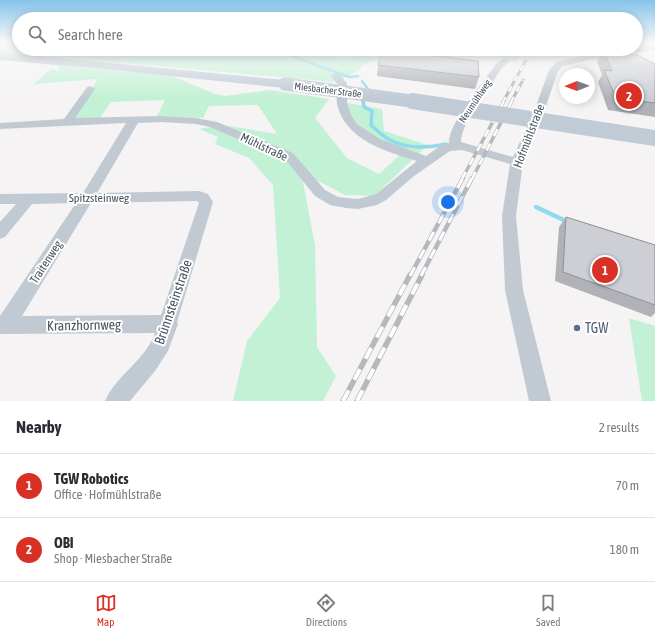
<!DOCTYPE html>
<meta charset="utf-8">
<style>
body{margin:0;font-family:"Asap Condensed",sans-serif;background:#f2f2f3;color:#2b2b33}
.compass{position:absolute;left:559px;top:68px;width:36px;height:36px;border-radius:50%;background:#fff;box-shadow:0 2px 10px #0003;rotate:269deg}
.you{position:absolute;left:448px;top:202px;width:14px;height:14px;margin:-10px;border:3px solid #fff;border-radius:50%;background:#1a73e8;box-shadow:0 0 0 6px #1a73e833}
.badge{display:grid;place-items:center;width:26px;height:26px;border-radius:50%;background:#d93025;color:#fff;font-size:13px;font-weight:700}
.pin{position:absolute;translate:-50% -50%;border:2px solid #fff;box-shadow:0 1px 4px #0006}
.list{margin:0;padding:0;list-style:none}
h2{display:flex;justify-content:space-between;align-items:center;height:52px;margin:0;padding:0 16px;font-size:17px}
h2 small{font-size:13px;font-weight:400;color:#7c7c81}
.list li{display:grid;grid-template-columns:26px 1fr auto;gap:12px;align-items:center;box-sizing:border-box;height:64px;padding:0 16px;border-top:1px solid #e1e1e2}
.list b{display:block;font-size:15px;white-space:nowrap}
.list p{margin:0;font-size:13px;white-space:nowrap;color:#7c7c81}
.list em{font-size:13px;font-style:normal;color:#7c7c81}
.icon{flex:none;width:22px;height:22px;fill:none;stroke:currentColor;stroke-width:2;stroke-linecap:round;stroke-linejoin:round}
.map{position:relative;flex:none;width:655px;height:401px;overflow:hidden}
.search{position:absolute;background:#fff;box-shadow:0 2px 10px #0003;left:12px;right:12px;top:12px;height:44px;display:flex;align-items:center;gap:10px;box-sizing:border-box;padding:0 14px;border-radius:22px;color:#7c7c81;font-size:15px}
.sheet{height:180px;background:#fff}
nav{display:flex;justify-content:space-around;align-items:center;box-sizing:border-box;height:56px;border-top:1px solid #e1e1e2;background:#fff;font-size:11px;color:#7c7c81}
nav a{display:grid;justify-items:center;gap:2px}
nav .on{color:#d93025}
.map>svg:first-child{display:block}
</style>
<div class="map">
<svg width="655" height="401" viewBox="0 0 655 401">
<rect width="100%" height="100%" fill="#f5f3f3"/>
<path fill="#c3f1d5" d="M0,42H19V49H315L340,58L395,51L459,53L480,56L452,57L432,62L383,58L364,64L358,71L335,82L0,52Z
M470,49H525L516,62Z
M56,65L172,76L215,94L225,96L270,90L329,99L315,118L347,158L379,174L400,155L352,120L347,103L382,109L384,131L428,145L374,196L345,195L301,172L315,245L317,347L336,376L323,401H233L247,341L280,298L273,185L249,158L215,144L218,137L199,129L223,125L277,134L258,105L209,106L203,118L157,116L165,100L111,102L100,118L72,119L98,79L34,84L51,69L60,71Z
M629,318L655,326V401H642Z"/>
<g fill="none" stroke-linecap="round" stroke-linejoin="round">
<path stroke="#90daee" stroke-width="2.5" d="M267,49L289,55L349,77L358,76
M362,81L368,89L363,102"/>
<path stroke="#90daee" stroke-width="3.5" d="M363,101L364,107L372,111L371,125C376,130 382,135 388,139C405,149 427,148 446,144"/>
<path stroke="#90daee" stroke-width="4.5" d="M536,207L568,222"/>
<path fill="#c1cad2" fill-rule="evenodd" d="M655,46V50L594,59L563,66L558,71L545,109L523,162L516,216L523,290L551,401H529L505,290L502,216L510,164L462,150L450,151L414,176L386,200L377,205L358,209L346,208L330,205L315,196L285,159L210,127L196,124L161,122L138,123L97,193L199,191L208,194L213,202L177,322L178,324L168,351L155,371L130,401H105C116,375 146,360 155,333L0,334V316L76,203L32,204L5,237L0,239V222L16,204H0V194L83,193L126,123L0,129V123L64,119L87,87L90,86L95,89L75,118L161,116L196,118L217,122L293,153L325,190L338,197L346,198L358,199L376,194L417,161C387,152 345,140 337,104C336,98 338,92 339,86L331,76L333,74H339L347,83V103L351,115L357,124L380,139L426,156L443,144L449,143C449,122 483,83 496,64L502,59H508L509,61L502,68C491,85 461,123 461,142L513,157L535,109L549,70L557,62L594,53ZM197,201L199,203L161,315L22,316L91,203Z"/>
<path fill="#c1cbd6" fill-rule="evenodd" d="M0,52L285,80L290,81L292,84L290,87L285,88L104,69L0,60Z"/>
<g stroke="#b5b8bd" stroke-width="3">
<path id="rail-far3" d="M503,102L532,49
M511,102L523,80"/>
</g>
<g stroke="#b5b8bd" stroke-width="3.5">
<path id="rail-far2" d="M462,179L504,101
M472,179L512,101"/>
</g>
<g stroke="#b5b8bd" stroke-width="4.5">
<path id="rail-far1" d="M410,276L463,178
M421,276L472,178"/>
</g>
<g stroke="#b5b8bd" stroke-width="5.5">
<path id="rail" d="M343,401L410,275
M357,401L422,275"/>
</g>
<use href="#rail-far3" stroke="#fff" stroke-width="2" stroke-dasharray="6" stroke-linecap="butt"/>
<use href="#rail-far2" stroke="#fff" stroke-width="2.5" stroke-dasharray="8" stroke-linecap="butt"/>
<use href="#rail-far1" stroke="#fff" stroke-width="3" stroke-dasharray="10" stroke-linecap="butt"/>
<use href="#rail" stroke="#fff" stroke-width="4" stroke-dasharray="12" stroke-linecap="butt"/>
<path stroke="#c1cbd6" stroke-width="13" d="M285,84L419,102"/>
<path stroke="#c1cbd6" stroke-width="16" d="M412,101L655,138"/>
</g>
<path fill="#b0b2b7" d="M603,50L655,64V117L608,110L598,82L602,75L597,62Z
M378,65L479,77L475,89L377,76Z
M566,217L655,245V313L651,317L555,281L559,227Z"/>
<path fill="#cdcfd5" stroke="#909195" d="M383,50L478,61L479,77L378,65Z
M603,50L637,55L655,64V103L616,98L604,70L612,71Z
M566,217L655,245V305L563,272Z"/>
<linearGradient id="sky" x2="0" y2="1"><stop stop-color="#85c3ea"/><stop offset="0.43" stop-color="#fafafa"/><stop offset="1" stop-color="#fafafa" stop-opacity="0"/></linearGradient>
<rect width="655" height="98" fill="url(#sky)"/>
<circle fill="#5c6f8a" stroke="#fff" stroke-width="1.5" cx="577" cy="328" r="4"/>
<g text-anchor="middle" dominant-baseline="central" stroke-width="4" stroke-linejoin="round" paint-order="stroke">
<g font-size="10" fill="#4a5661" stroke="#fff">
<text transform="translate(328 90) rotate(7)">Miesbacher Straße</text>
<text transform="translate(475 101) rotate(-56)">Neumühlweg</text>
</g>
<g font-size="12" fill="#4a5661" stroke="#fff">
<text transform="translate(529 136) rotate(-69)">Hofmühlstraße</text>
<text transform="translate(264 147) rotate(25)">Mühlstraße</text>
<text x="99" y="198">Spitzsteinweg</text>
<text transform="translate(46 262) rotate(-57)">Traitenweg</text>
</g>
<g font-size="14" fill="#4a5661" stroke="#fff">
<text transform="translate(173 302) rotate(-71)">Brünnsteinstraße</text>
<text transform="translate(84 325) rotate(-1)">Kranzhornweg</text>
</g>
<g font-size="14" fill="#4e5e75" stroke="#fff" text-anchor="start">
<text x="585" y="328">TGW</text>
</g>
</g>
</svg>
<svg class="compass" viewBox="-18 -18 36 36"><path d="M0-13l5 13h-10z" fill="#e53935"/><path d="M0 13l5-13h-10z" fill="#7c7c81"/></svg>
<div class="you"></div>
<div class="pin badge" style="left:605px;top:270px">1</div>
<div class="pin badge" style="left:629px;top:96px">2</div>
<div class="search"><svg class="icon" aria-label="search" viewBox="0 0 24 24"><circle cx="10" cy="10" r="6"/><path d="M15 15l6 6"/></svg>Search here</div>
</div>
<section class="sheet">
<h2>Nearby<small>2 results</small></h2>
<ul class="list">
<li><span class="badge">1</span><div><b>TGW Robotics</b><p>Office · Hofmühlstraße</p></div><em>70 m</em></li>
<li><span class="badge">2</span><div><b>OBI</b><p>Shop · Miesbacher Straße</p></div><em>180 m</em></li>
</ul>
</section>
<nav>
<a class="on"><svg class="icon" aria-label="map" viewBox="0 0 24 24"><path d="M3 6l6-2 6 2 6-2v14l-6 2-6-2-6 2zM9 4v14M15 6v14"/></svg>Map</a>
<a><svg class="icon" aria-label="directions" viewBox="0 0 24 24"><path d="M12 3l9 9-9 9-9-9zM9 14v-3h6M13 9l2 2-2 2"/></svg>Directions</a>
<a><svg class="icon" aria-label="saved" viewBox="0 0 24 24"><path d="M7 4h10v16l-5-4-5 4z"/></svg>Saved</a>
</nav>
